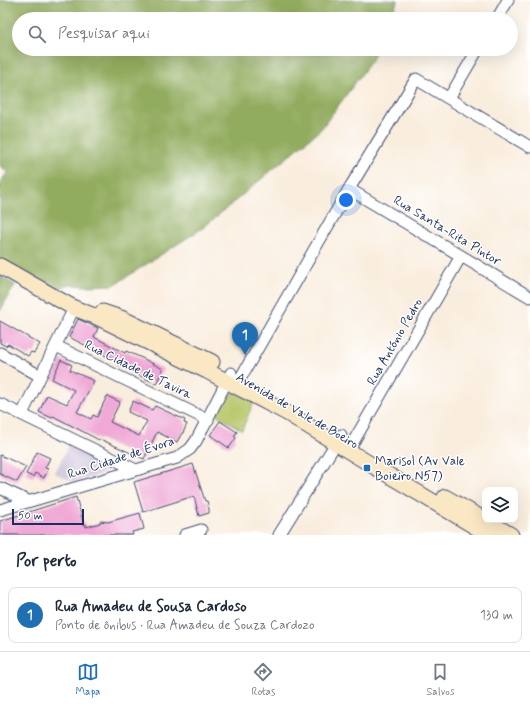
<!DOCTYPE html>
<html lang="pt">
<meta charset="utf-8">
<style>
body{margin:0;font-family:Mynerve,sans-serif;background:#f6f6f7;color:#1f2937}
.controls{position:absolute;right:12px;bottom:12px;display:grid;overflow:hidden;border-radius:8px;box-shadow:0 4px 16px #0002}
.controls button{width:36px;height:36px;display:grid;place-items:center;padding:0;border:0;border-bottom:1px solid #e0e1e3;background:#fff;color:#1f2937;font:20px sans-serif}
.scale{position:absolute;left:12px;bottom:10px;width:72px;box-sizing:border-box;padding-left:4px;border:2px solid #1b2f5e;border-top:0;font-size:11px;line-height:14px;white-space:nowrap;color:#1b2f5e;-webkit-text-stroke:3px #fff;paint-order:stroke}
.you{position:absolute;left:346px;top:200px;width:14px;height:14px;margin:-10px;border:3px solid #fff;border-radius:50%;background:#1a73e8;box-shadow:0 0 0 6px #1a73e833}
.badge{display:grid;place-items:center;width:26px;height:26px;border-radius:50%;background:#1f6fb2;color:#fff;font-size:13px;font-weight:700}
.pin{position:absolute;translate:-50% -33px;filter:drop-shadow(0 1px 2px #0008)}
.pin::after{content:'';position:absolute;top:21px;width:14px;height:12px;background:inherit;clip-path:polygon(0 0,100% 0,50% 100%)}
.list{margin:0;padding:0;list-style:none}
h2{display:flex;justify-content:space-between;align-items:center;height:52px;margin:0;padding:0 16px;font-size:17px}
h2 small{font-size:13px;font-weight:400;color:#747a83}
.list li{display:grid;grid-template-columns:26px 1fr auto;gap:12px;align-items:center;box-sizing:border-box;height:56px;margin:0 8px 8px;padding:0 8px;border:1px solid #e0e1e3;border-radius:8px}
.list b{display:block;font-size:15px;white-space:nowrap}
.list p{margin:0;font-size:13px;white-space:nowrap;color:#747a83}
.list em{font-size:13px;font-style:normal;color:#747a83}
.icon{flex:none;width:22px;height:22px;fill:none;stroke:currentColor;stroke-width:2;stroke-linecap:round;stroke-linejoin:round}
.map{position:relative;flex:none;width:530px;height:535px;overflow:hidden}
.search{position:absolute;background:#fff;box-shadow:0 4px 16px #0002;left:12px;right:12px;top:12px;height:44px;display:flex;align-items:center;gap:10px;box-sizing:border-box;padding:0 14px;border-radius:22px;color:#747a83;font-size:15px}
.sheet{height:116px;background:#fff}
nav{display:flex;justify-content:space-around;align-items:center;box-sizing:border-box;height:56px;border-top:1px solid #e0e1e3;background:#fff;font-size:11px;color:#747a83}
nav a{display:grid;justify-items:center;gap:2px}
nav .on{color:#1f6fb2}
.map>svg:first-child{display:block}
</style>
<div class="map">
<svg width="530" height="535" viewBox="0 0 530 535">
<rect width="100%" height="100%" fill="#fff"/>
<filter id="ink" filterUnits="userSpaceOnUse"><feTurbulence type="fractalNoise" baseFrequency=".025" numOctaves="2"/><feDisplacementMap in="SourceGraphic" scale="8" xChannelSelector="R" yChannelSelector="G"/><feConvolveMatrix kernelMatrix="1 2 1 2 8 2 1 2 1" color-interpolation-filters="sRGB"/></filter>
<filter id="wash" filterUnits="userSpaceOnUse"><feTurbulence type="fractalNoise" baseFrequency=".012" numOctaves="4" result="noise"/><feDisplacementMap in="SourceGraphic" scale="16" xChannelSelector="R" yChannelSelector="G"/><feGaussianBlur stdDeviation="0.9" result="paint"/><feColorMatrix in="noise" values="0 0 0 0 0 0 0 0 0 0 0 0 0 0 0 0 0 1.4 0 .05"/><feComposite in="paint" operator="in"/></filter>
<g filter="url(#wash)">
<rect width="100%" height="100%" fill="#f9eddd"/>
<path fill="#c9bfd7" d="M69,444L106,462L107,467L106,471L102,474L74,482L55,473Z"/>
<path fill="#b8c86b" stroke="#6a7c64" d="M232,393H235L254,401L242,430L217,415L226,397Z"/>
<path fill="#92ac5f" stroke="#566e5e" d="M0,0H398L390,19H19V49H377L372,60L321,129L204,227L114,285L87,286L67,285L57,290L0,261V182L8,172L0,166Z
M0,276L15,285L0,311Z"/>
<g id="blocks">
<path fill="#f0a9d6" d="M78,319L98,328L94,337L125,353L126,351L144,359L163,369L156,384L119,365L120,363L69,337Z
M0,321L40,344L34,353L31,352L28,356L8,344L6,346L0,343Z
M61,360L72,365L70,370L94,381L77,412L91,419L93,415L97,417L107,396L120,402L110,422L139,436L147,421L128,412L133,401L152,410L155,406L185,420L184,423L187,424L183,433H182L177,442L157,432L144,459L100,439L99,440L53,416L52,418L39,412L47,395L67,404L74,390L52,379Z
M220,421L237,432L234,436L236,438L229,448L210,435Z
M37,452L50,458L45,468L48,469L44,478L35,473L33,477L26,474Z
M0,455L26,467L17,482L0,474Z
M193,464L205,501H207L209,509V513L199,516L194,496L143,512L134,482Z
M76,497L84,525L86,524V527L100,523V521L108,522L140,513L144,529L132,532L133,535H0V521Z"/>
</g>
</g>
<g filter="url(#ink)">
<use href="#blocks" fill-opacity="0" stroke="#3c4c71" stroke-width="1"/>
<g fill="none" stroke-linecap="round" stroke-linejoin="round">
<g stroke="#3c4c71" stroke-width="13">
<path id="street" d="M497,19L508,0
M449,98L478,49
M349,189L530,297
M56,346L208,420
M0,353L40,376
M236,386L349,189L416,79L530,147
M0,404L136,470
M22,414L74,308
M348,451L461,256
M0,488L28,501
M0,510L177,458L190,449L196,441L231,373
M185,535L201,530
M279,535L341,435"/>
</g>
<g stroke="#3c4c71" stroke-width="17">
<path id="secondary" d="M0,266L74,308L97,317L207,371L287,413L370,464L489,535
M103,312L121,318L212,362
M445,497L511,535"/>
</g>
<use href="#street" stroke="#fff" stroke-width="11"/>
<use href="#secondary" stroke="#fae7c3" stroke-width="15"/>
</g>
</g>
<rect fill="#1f6fb2" stroke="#fff" stroke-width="1.5" x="363" y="464" width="8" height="8" rx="2"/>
<g text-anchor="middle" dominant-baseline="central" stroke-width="3" stroke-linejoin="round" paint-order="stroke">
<g font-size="13" fill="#1b2f5e" stroke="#fff">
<text transform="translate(447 231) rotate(31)">Rua Santa-Rita Pintor</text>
<text transform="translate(395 342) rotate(-60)">Rua António Pedro</text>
<text transform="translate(138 370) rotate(26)">Rua Cidade de Tavira</text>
<text transform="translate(297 411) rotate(30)">Avenida de Vale de Boeiro</text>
<text transform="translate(121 458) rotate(-18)">Rua Cidade de Évora</text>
</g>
<g font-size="13" fill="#1b2f5e" stroke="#fff" text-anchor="start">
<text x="375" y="461">Marisol (Av Vale<tspan x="375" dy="15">Boieiro N57)</tspan></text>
</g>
</g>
</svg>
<div class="controls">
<button><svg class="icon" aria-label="layers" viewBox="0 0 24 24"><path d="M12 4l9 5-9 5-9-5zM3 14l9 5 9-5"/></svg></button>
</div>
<div class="scale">50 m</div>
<div class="you"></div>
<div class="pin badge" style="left:245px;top:355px">1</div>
<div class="search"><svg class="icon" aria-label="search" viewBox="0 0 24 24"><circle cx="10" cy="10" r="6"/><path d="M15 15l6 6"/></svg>Pesquisar aqui</div>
</div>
<section class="sheet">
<h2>Por perto<small></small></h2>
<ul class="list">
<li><span class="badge">1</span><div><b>Rua Amadeu de Sousa Cardoso</b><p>Ponto de ônibus · Rua Amadeu de Souza Cardozo</p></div><em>130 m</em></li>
</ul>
</section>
<nav>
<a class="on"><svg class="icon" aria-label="map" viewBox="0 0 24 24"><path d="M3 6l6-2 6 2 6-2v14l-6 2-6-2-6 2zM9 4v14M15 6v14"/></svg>Mapa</a>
<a><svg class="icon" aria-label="directions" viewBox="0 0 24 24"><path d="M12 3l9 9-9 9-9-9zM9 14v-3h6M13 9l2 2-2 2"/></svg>Rotas</a>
<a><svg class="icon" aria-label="saved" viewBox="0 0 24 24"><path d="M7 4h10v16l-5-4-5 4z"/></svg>Salvos</a>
</nav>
